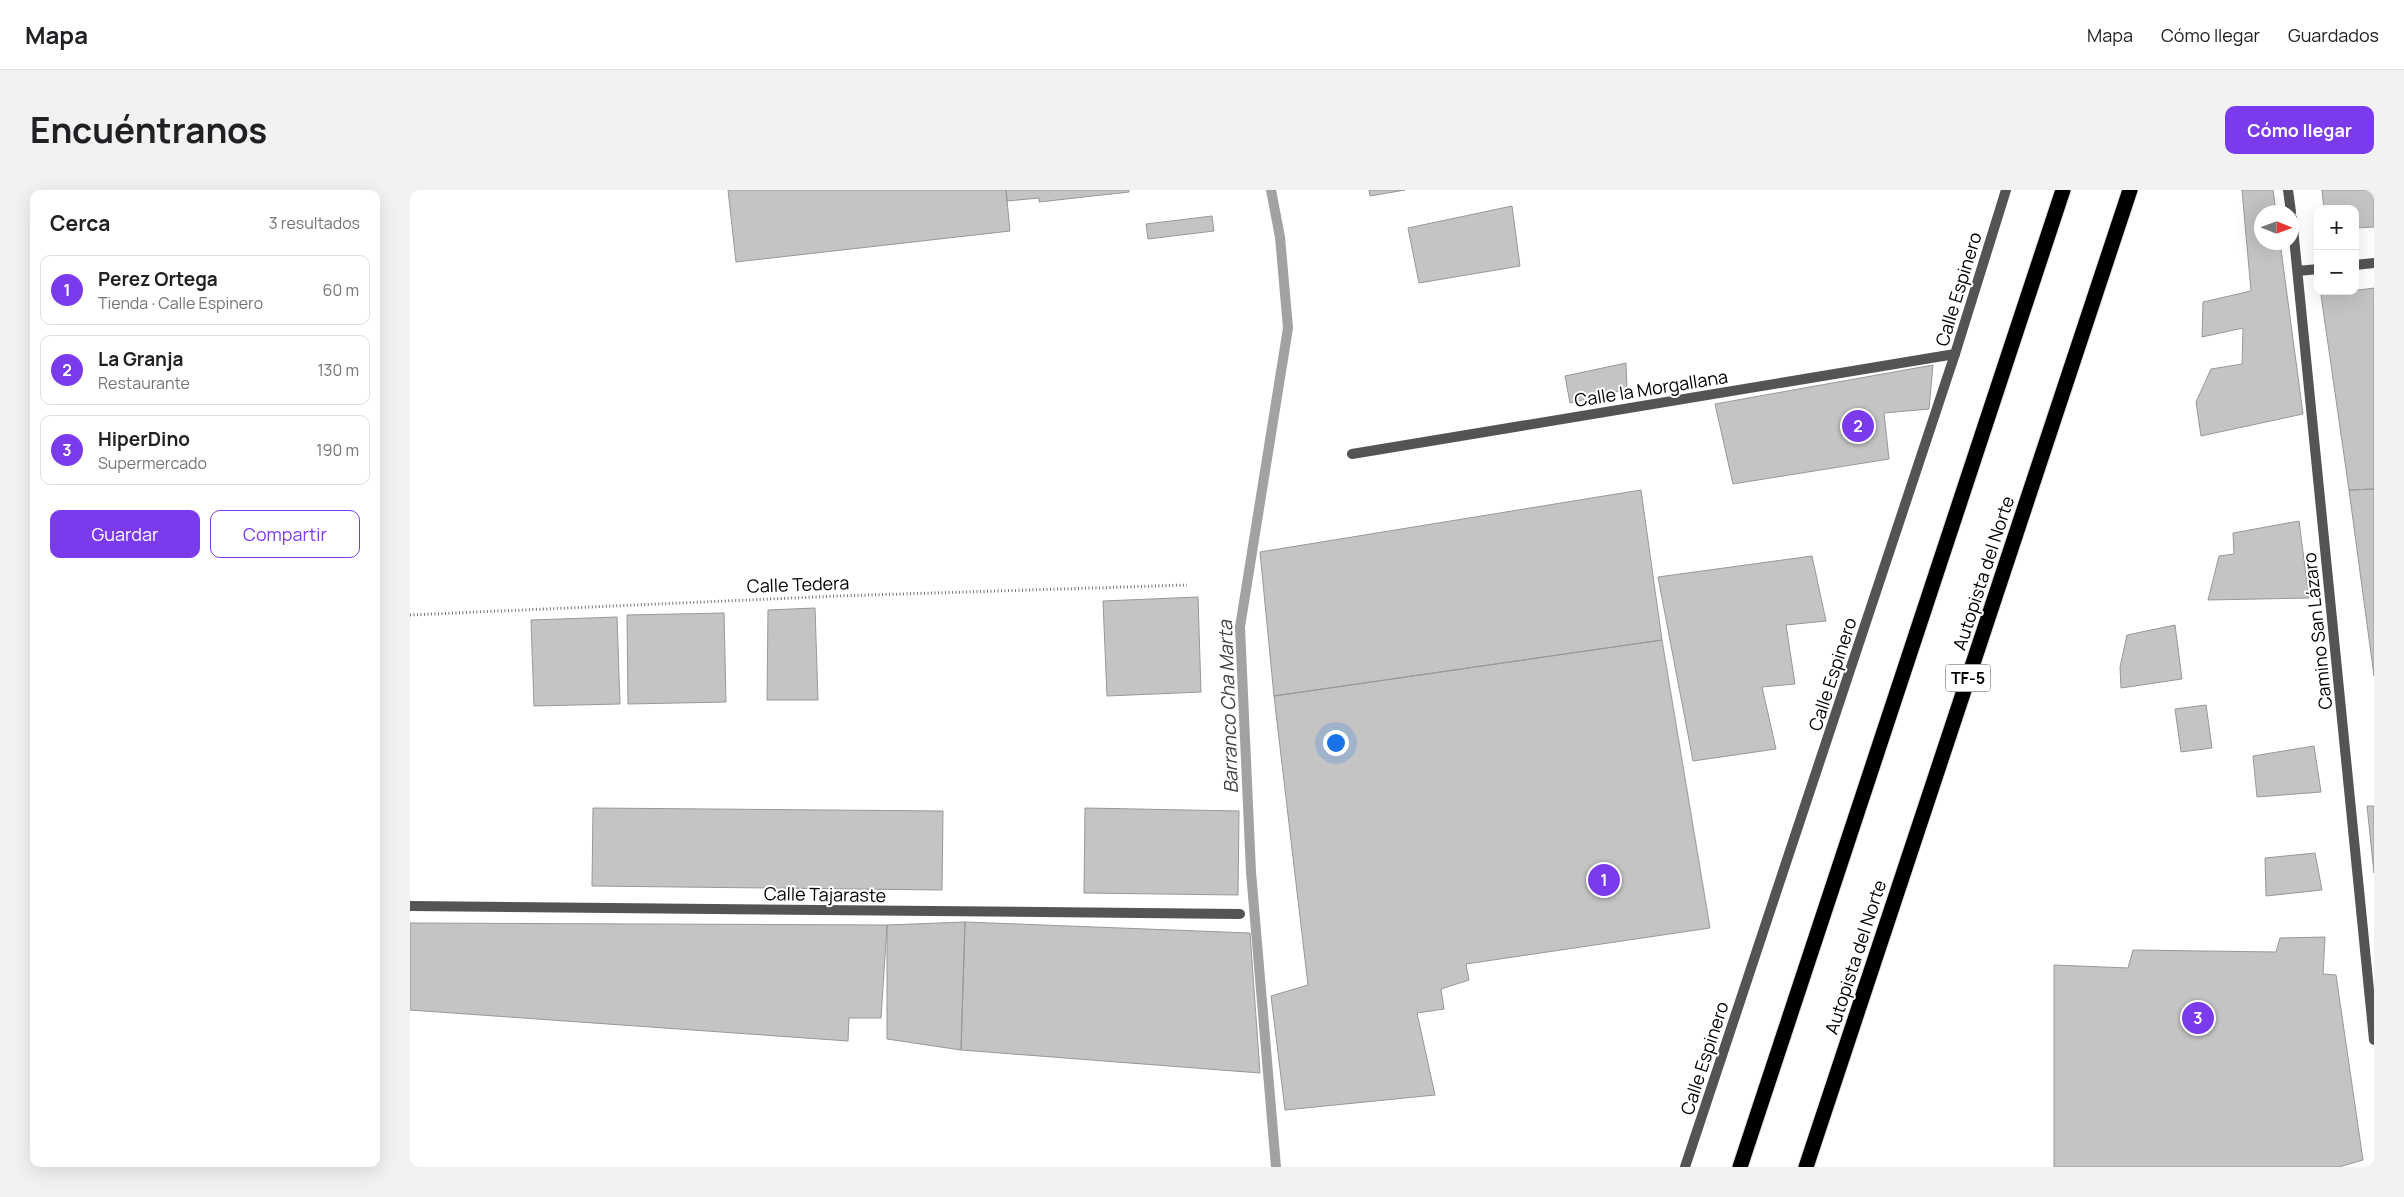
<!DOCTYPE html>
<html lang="es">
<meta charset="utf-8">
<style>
body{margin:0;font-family:Manrope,sans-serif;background:#f2f2f2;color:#202124}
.controls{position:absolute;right:15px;top:15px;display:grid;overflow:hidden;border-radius:10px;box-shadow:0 5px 20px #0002}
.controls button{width:45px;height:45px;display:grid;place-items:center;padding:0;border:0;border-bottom:1px solid #e0e0e0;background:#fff;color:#202124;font:25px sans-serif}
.compass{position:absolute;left:1844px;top:15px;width:45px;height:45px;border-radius:50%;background:#fff;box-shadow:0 5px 20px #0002;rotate:91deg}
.you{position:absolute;left:925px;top:552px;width:18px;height:18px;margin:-12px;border:4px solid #fff;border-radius:50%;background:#1a73e8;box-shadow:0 0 0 8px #1a73e833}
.badge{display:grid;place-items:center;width:32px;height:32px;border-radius:50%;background:#7c3aed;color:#fff;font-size:16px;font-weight:700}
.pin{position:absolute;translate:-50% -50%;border:2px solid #fff;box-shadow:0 1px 5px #0006}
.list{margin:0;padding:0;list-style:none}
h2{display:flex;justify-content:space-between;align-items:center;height:65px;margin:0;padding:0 20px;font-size:21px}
h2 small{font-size:16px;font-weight:400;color:#757577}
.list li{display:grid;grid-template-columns:32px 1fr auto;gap:15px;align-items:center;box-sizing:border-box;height:70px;margin:0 10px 10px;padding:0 10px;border:1px solid #e0e0e0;border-radius:10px}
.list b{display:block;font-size:19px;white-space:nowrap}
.list p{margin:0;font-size:16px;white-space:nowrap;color:#757577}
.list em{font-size:16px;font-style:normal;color:#757577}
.actions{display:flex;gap:10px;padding:15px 20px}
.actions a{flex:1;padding:11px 0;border:1px solid #7c3aed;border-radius:10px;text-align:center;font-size:18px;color:#7c3aed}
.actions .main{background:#7c3aed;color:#fff}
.map{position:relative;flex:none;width:1964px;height:977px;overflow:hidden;border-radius:10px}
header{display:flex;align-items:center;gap:30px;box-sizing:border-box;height:70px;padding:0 25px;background:#fff;border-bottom:1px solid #e0e0e0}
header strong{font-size:24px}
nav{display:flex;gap:28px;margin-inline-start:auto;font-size:18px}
.intro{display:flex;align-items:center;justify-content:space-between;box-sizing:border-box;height:120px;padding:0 30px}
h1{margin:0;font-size:35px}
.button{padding:12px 22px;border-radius:10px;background:#7c3aed;color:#fff;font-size:18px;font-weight:700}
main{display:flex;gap:30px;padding:0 30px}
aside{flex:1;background:#fff;border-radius:10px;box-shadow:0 5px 20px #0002}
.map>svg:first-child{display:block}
</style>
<header>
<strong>Mapa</strong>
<nav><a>Mapa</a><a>Cómo llegar</a><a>Guardados</a></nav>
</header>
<div class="intro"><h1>Encuéntranos</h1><a class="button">Cómo llegar</a></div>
<main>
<aside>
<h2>Cerca<small>3 resultados</small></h2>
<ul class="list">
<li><span class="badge">1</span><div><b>Perez Ortega</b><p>Tienda · Calle Espinero</p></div><em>60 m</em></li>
<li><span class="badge">2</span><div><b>La Granja</b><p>Restaurante</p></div><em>130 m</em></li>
<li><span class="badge">3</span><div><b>HiperDino</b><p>Supermercado</p></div><em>190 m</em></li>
</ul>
<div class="actions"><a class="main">Guardar</a><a>Compartir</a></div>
</aside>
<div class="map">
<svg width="1964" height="977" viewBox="0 0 1964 977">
<rect width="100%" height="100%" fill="#fff"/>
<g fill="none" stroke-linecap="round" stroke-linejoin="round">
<path stroke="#a2a2a2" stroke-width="10" d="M861,0L870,47L878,138L830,437L841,682L866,977"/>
</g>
<path fill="#c4c4c4" stroke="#989898" d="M318,0H596L600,41L326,72Z
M596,0H719V2L629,12V8L597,11Z
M959,0H995L960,6Z
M1832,0H1863L1866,22H1852V52H1870L1893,224L1791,246L1786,212L1801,179L1832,174L1833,138L1792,147L1793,112L1841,101Z
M1912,0H1964V37L1945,38V19H1914Z
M1102,16L1110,76L1009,93L998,38Z
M802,26L804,41L738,49L736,34Z
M1964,98V299L1939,300L1911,105Z
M1216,173L1217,199L1160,213L1155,186Z
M1523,175L1519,219L1474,223L1479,269L1323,294L1305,214Z
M1964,299V486L1939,300Z
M1231,300L1252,450L864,506L850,362Z
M1889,331L1899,408L1798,410L1809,366L1824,364L1823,343Z
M1402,366L1416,431L1376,435L1385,494L1352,497L1366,559L1283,571L1248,387Z
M788,407L791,502L697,506L693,411Z
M405,418L408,510H357L358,420Z
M314,423L316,512L218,514L217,425Z
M207,427L210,514L124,516L121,430Z
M1765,435L1772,489L1711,498L1710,477L1717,445Z
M1252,450L1300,738L1056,774L1059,790L1031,799L1034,819L1007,823L1025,905L875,920L861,806L898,795L864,506Z
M1796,515L1802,558L1771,562L1765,519Z
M1904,556L1911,602L1847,607L1843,566Z
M1957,616H1964V683Z
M183,618L533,621L532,700L182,696Z
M675,618L829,621L828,705L674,703Z
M1905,663L1912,700L1856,706L1855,668Z
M555,732L551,860L477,849V735Z
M555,732L840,743L850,883L551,860Z
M0,733L477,735L471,828H439L438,851L0,820Z
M1915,747L1913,784L1926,785L1953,970L1929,977H1644V775L1718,778L1723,760L1866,762L1870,748Z"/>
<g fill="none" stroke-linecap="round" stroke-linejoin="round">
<g stroke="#dbdbdb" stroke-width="17">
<path id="motorway" d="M1330,977L1653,0
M1396,977L1720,0"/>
</g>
<path stroke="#767676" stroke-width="3" stroke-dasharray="1 2.5" stroke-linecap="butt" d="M0,425L428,406L777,395"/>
<path stroke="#545454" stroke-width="10" d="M942,264L1545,164"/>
<path stroke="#545454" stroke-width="10" d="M1878,0L1881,22
M1882,28L1964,850
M1945,75L1964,73
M1888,81L1908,79
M0,716L830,724
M1275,977L1545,164L1596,0"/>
<use href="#motorway" stroke="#000" stroke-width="15"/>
</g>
<g text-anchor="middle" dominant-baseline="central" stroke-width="4" stroke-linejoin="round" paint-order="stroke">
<rect fill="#fff" stroke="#4c4c4c" stroke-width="1" x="1535.5" y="474.5" width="45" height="27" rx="4"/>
<g font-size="16" font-weight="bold" fill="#000">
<text x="1558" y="488">TF-5</text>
</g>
<g font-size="18" fill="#000" stroke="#fff">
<text transform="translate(1548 99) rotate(-73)">Calle Espinero</text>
<text transform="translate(1241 198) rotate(-9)">Calle la Morgallana</text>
<text transform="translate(1573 383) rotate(-72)">Autopista del Norte</text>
<text transform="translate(388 394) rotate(-2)">Calle Tedera</text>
<text transform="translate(1907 441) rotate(-96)">Camino San Lázaro</text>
<text transform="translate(1422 484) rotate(-72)">Calle Espinero</text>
<text transform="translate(415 704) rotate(1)">Calle Tajaraste</text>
<text transform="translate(1445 767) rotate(-72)">Autopista del Norte</text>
<text transform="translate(1294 868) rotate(-72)">Calle Espinero</text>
</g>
<g font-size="19" font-style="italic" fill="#434343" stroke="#fff">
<text transform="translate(818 517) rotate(-92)">Barranco Cha Marta</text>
</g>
</g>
</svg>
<div class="controls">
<button>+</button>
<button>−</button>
</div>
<svg class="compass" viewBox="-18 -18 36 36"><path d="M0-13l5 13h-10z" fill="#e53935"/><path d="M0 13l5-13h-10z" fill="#757577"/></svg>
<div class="you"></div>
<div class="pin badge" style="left:1194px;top:690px">1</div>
<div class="pin badge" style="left:1448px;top:236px">2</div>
<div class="pin badge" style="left:1788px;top:828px">3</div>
</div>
</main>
